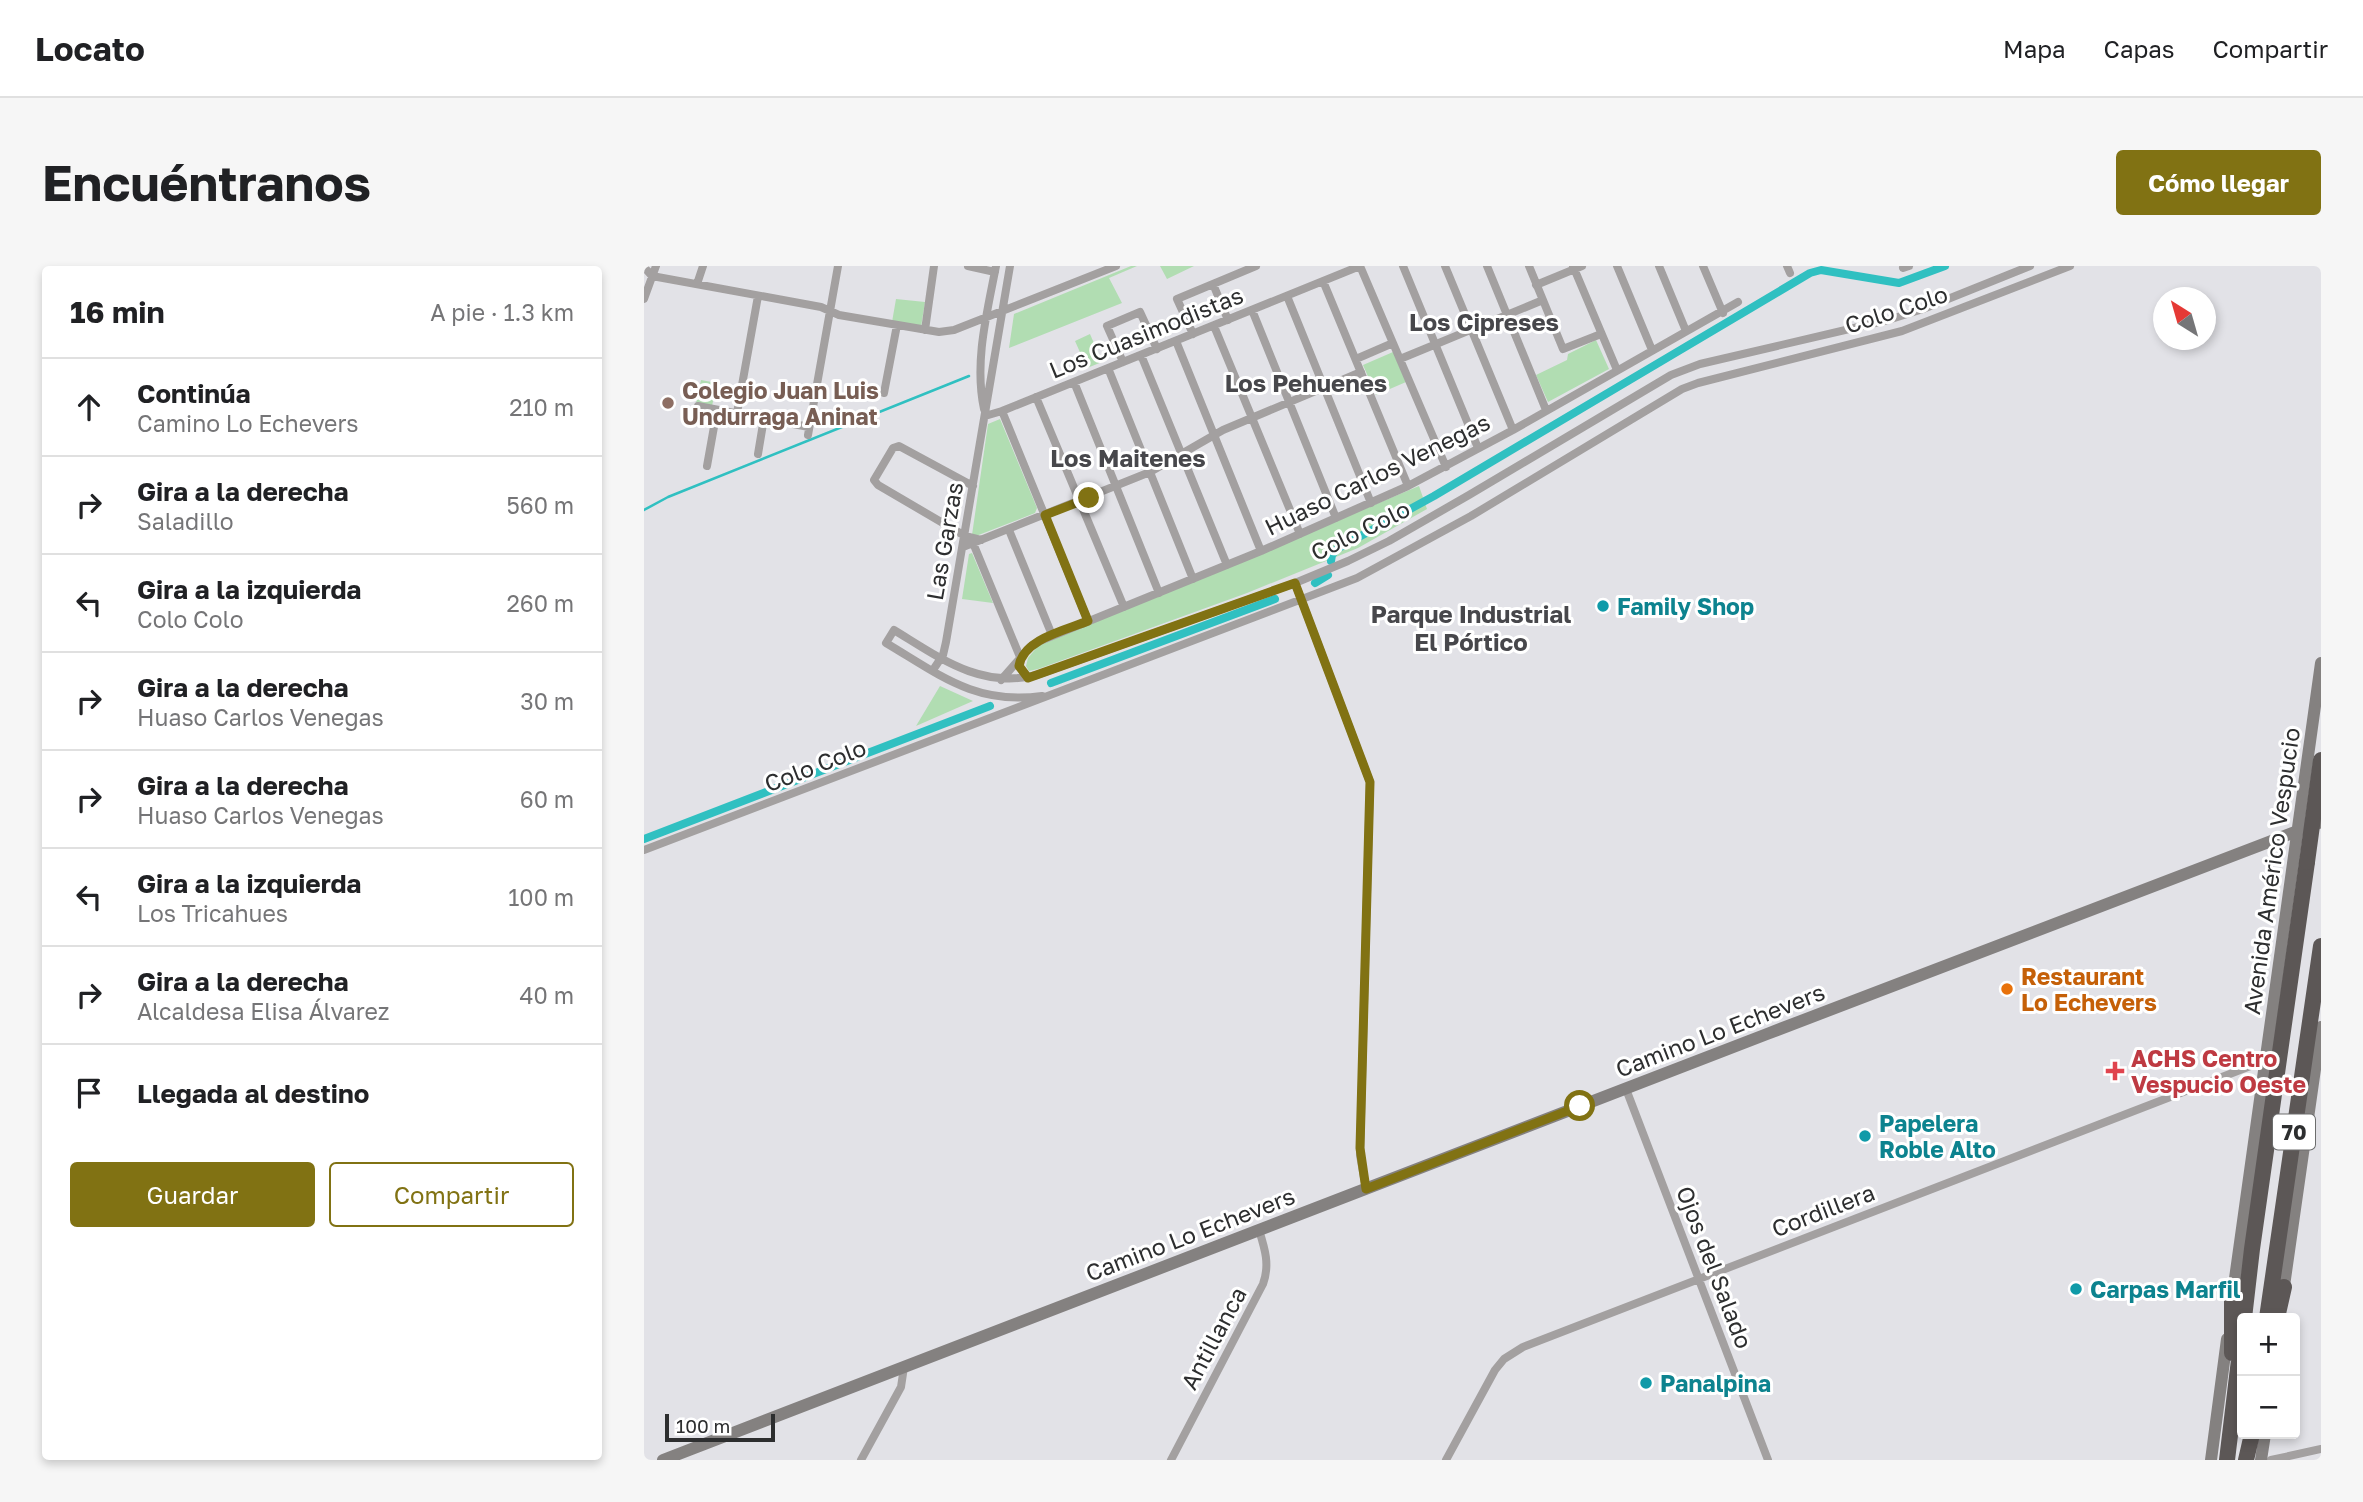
<!DOCTYPE html>
<html lang="es">
<meta charset="utf-8">
<style>
body{margin:0;font-family:"Golos Text",sans-serif;background:#f6f6f6;color:#202124}
.controls{position:absolute;right:21px;bottom:21px;display:grid;overflow:hidden;border-radius:7px;box-shadow:0 4px 10px #0003}
.controls button{width:63px;height:63px;display:grid;place-items:center;padding:0;border:0;border-bottom:2px solid #e0e0e0;background:#fff;color:#202124;font:35px sans-serif}
.compass{position:absolute;left:1509px;top:21px;width:63px;height:63px;border-radius:50%;background:#fff;box-shadow:0 4px 10px #0003;rotate:323deg}
.scale{position:absolute;left:21px;bottom:18px;width:110px;box-sizing:border-box;padding-left:7px;border:4px solid #2d2e2f;border-top:0;font-size:19px;line-height:24px;white-space:nowrap;color:#2d2e2f;-webkit-text-stroke:5px #fff;paint-order:stroke}
.stop{position:absolute;width:21px;height:21px;margin:-16px;border:5px solid #817213;border-radius:50%;background:#fff}
.stop.end{background:#817213;border-color:#fff;box-shadow:0 2px 7px #0008}
.list{margin:0;padding:0;list-style:none}
h2{display:flex;justify-content:space-between;align-items:center;height:91px;margin:0;padding:0 28px;font-size:30px}
h2 small{font-size:23px;font-weight:400;color:#757577}
.list li{display:grid;grid-template-columns:46px 1fr auto;gap:21px;align-items:center;box-sizing:border-box;height:98px;padding:0 28px;border-top:2px solid #e0e0e0}
.list b{display:block;font-size:26px;white-space:nowrap}
.list p{margin:0;font-size:23px;white-space:nowrap;color:#757577}
.list em{font-size:23px;font-style:normal;color:#757577}
.actions{display:flex;gap:14px;padding:21px 28px}
.actions a{flex:1;padding:16px 0;border:2px solid #817213;border-radius:7px;text-align:center;font-size:24px;color:#817213}
.actions .main{background:#817213;color:#fff}
.icon{flex:none;width:38px;height:38px;fill:none;stroke:currentColor;stroke-width:2;stroke-linecap:round;stroke-linejoin:round}
.map{position:relative;flex:none;width:1677px;height:1194px;overflow:hidden;border-radius:7px}
header{display:flex;align-items:center;gap:42px;box-sizing:border-box;height:98px;padding:0 35px;background:#fff;border-bottom:2px solid #e0e0e0}
header strong{font-size:33px}
nav{display:flex;gap:38px;margin-inline-start:auto;font-size:24px}
.intro{display:flex;align-items:center;justify-content:space-between;box-sizing:border-box;height:168px;padding:0 42px}
h1{margin:0;font-size:49px}
.button{padding:18px 32px;border-radius:7px;background:#817213;color:#fff;font-size:24px;font-weight:700}
main{display:flex;gap:42px;padding:0 42px}
aside{flex:1;background:#fff;border-radius:7px;box-shadow:0 4px 10px #0003}
.map>svg:first-child{display:block}
</style>
<header>
<strong>Locato</strong>
<nav><a>Mapa</a><a>Capas</a><a>Compartir</a></nav>
</header>
<div class="intro"><h1>Encuéntranos</h1><a class="button">Cómo llegar</a></div>
<main>
<aside>
<h2>16 min<small>A pie · 1.3 km</small></h2>
<ul class="list">
<li><svg class="icon" aria-label="ahead" viewBox="0 0 24 24"><path d="M12 20V5M6 11l6-6 6 6"/></svg><div><b>Continúa</b><p>Camino Lo Echevers</p></div><em>210 m</em></li>
<li><svg class="icon" aria-label="right" viewBox="0 0 24 24"><path d="M7 20v-9h11M14 6l5 5-5 5"/></svg><div><b>Gira a la derecha</b><p>Saladillo</p></div><em>560 m</em></li>
<li><svg class="icon" aria-label="left" viewBox="0 0 24 24"><path d="M17 20v-9H6M10 6l-5 5 5 5"/></svg><div><b>Gira a la izquierda</b><p>Colo Colo</p></div><em>260 m</em></li>
<li><svg class="icon" aria-label="right" viewBox="0 0 24 24"><path d="M7 20v-9h11M14 6l5 5-5 5"/></svg><div><b>Gira a la derecha</b><p>Huaso Carlos Venegas</p></div><em>30 m</em></li>
<li><svg class="icon" aria-label="right" viewBox="0 0 24 24"><path d="M7 20v-9h11M14 6l5 5-5 5"/></svg><div><b>Gira a la derecha</b><p>Huaso Carlos Venegas</p></div><em>60 m</em></li>
<li><svg class="icon" aria-label="left" viewBox="0 0 24 24"><path d="M17 20v-9H6M10 6l-5 5 5 5"/></svg><div><b>Gira a la izquierda</b><p>Los Tricahues</p></div><em>100 m</em></li>
<li><svg class="icon" aria-label="right" viewBox="0 0 24 24"><path d="M7 20v-9h11M14 6l5 5-5 5"/></svg><div><b>Gira a la derecha</b><p>Alcaldesa Elisa Álvarez</p></div><em>40 m</em></li>
<li><svg class="icon" aria-label="arrive" viewBox="0 0 24 24"><path d="M6 21V4h12l-3 4 3 4H6"/></svg><div><b>Llegada al destino</b></div></li>
</ul>
<div class="actions"><a class="main">Guardar</a><a>Compartir</a></div>
</aside>
<div class="map">
<svg width="1677" height="1194" viewBox="0 0 1677 1194">
<rect width="100%" height="100%" fill="#e2e2e7"/>
<path fill="#b1ddb2" d="M487,0H493L465,12L478,37L365,82L370,48Z
M516,0H550L523,13Z
M252,33L281,36L277,61L248,56Z
M446,68L458,96L443,102L431,75Z
M952,74L965,103L904,136L892,109L923,94L924,88Z
M749,86L762,116L732,129L719,99Z
M57,114L73,117L68,140L52,137Z
M356,153L393,242L391,247L332,270L328,269L344,158Z
M775,220L783,243L714,282L603,327L394,403L385,405L382,400L384,392L394,380Z
M328,287L349,337L318,333L325,288Z
M296,420L329,435L272,460Z"/>
<g fill="none" stroke-linecap="round" stroke-linejoin="round">
<path stroke="#30c0c1" stroke-width="2.5" d="M0,244L24,231L325,110"/>
<path stroke="#30c0c1" stroke-width="8" d="M687,295L688,289L693,283L790,230L1166,7L1177,4L1255,17L1301,0
M671,317L684,309
M407,417L631,333
M0,573L346,440"/>
<path stroke="#a3a0a0" stroke-width="8" d="M324,0L351,6
M716,0L802,201
M759,0L834,182
M801,0L869,164
M843,0L902,144
M885,0L919,83L957,68
M929,0L973,104
M973,0L1008,84
M1015,0L1042,65
M1059,0L1079,47
M1143,0L1146,7
M0,1L8,10L177,41L195,49L295,66L310,64L472,0
M1259,2L1265,0
M679,15L764,220
M53,18L59,0
M569,18L584,54
M892,19L938,0
M643,30L727,237
M0,33L12,0
M608,44L692,252
M570,60L656,268
M281,64L290,0
M549,68L533,33L612,0
M532,75L617,285
M497,89L583,299
M712,93L749,77
M756,93L899,34
M479,96L463,60L496,46L513,83
M464,102L549,313
M430,116L515,327
M240,127L253,59
M392,131L480,341
M54,140L165,161
M340,143C330,96 343,47 352,0
M358,145L444,355
M93,147L114,30
M341,150L358,145L716,0
M164,169L194,0
M114,188L120,152
M63,200L73,144
M329,220L255,180L249,182L230,214L234,219L321,270L337,274
M365,264L408,369
M329,277L376,391L375,400L384,412
M319,281L506,206L579,164L717,106
M651,317L726,516L716,889L722,923
M289,404L299,389L302,376L366,0
M357,414L386,381L396,375L617,285L764,220L869,164L1094,36
M398,430C331,439 296,409 242,377L250,364C296,392 336,423 393,409L651,317L704,295L745,275L825,229L1027,109L1056,98L1244,54L1279,43L1386,0
M0,584L713,312L827,250L1038,123L1054,117L1258,65L1426,0
M982,823L1124,1194
M217,1194L257,1121L260,1101
M527,1194L619,1018C626,999 621,983 615,964
M802,1194L851,1104L860,1093L879,1081L1622,794
M1627,1194L1677,1183"/>
<path stroke="#848180" stroke-width="12" d="M1639,1027L1677,761
M1587,1041L1677,397
M19,1194L1123,768L1677,556
M1567,1194L1583,1073
M1617,1194L1621,1168"/>
<path stroke="#5c5756" stroke-width="16" d="M1588,1033V1087
M1600,1052L1608,983L1663,596
M1623,1052L1677,680
M1633,1052L1640,1021
M1583,1194L1598,1069
M1602,1194L1608,1168"/>
<path stroke="#5c5756" stroke-width="16" d="M1663,596L1677,494"/>
</g>
<g fill="none" stroke-linecap="round" stroke-linejoin="round">
<path stroke="#817213" stroke-width="9" d="M445,232L401,249L444,355C422,364 379,373 375,400L384,412L651,317L726,516L716,882L722,923L936,840"/>
</g>
<circle fill="#8d6e63" stroke="#fff" stroke-width="2.5" cx="24" cy="137" r="7"/>
<g fill="#0f9aa8" stroke="#fff" stroke-width="2.5">
<circle cx="959" cy="340" r="7"/>
<circle cx="1221" cy="870" r="7"/>
<circle cx="1432" cy="1023" r="7"/>
<circle cx="1002" cy="1117" r="7"/>
</g>
<circle fill="#e8710a" stroke="#fff" stroke-width="2.5" cx="1363" cy="723" r="7"/>
<path fill="#e0444e" stroke="#fff" stroke-width="2.5" d="M1467.5 794.5h7v7h7v7h-7v7h-7v-7h-7v-7h7z"/>
<g text-anchor="middle" dominant-baseline="central" stroke-width="6" stroke-linejoin="round" paint-order="stroke">
<rect fill="#fff" stroke="#6c6d6d" stroke-width="2" x="1629" y="848.5" width="42" height="35" rx="5"/>
<g font-size="21" font-weight="bold" fill="#2d2e2f">
<text x="1650" y="866">70</text>
</g>
<g font-size="23" fill="#2d2e2f" stroke="#fff">
<text transform="translate(1252 43) rotate(-18)">Colo Colo</text>
<text transform="translate(502 66) rotate(-22)">Los Cuasimodistas</text>
<text transform="translate(733 208) rotate(-26)">Huaso Carlos Venegas</text>
<text transform="translate(716 264) rotate(-26)">Colo Colo</text>
<text transform="translate(300 275) rotate(-80)">Las Garzas</text>
<text transform="translate(171 499) rotate(-21)">Colo Colo</text>
<text transform="translate(1627 605) rotate(-82)">Avenida Américo Vespucio</text>
<text transform="translate(1076 764) rotate(-21)">Camino Lo Echevers</text>
<text transform="translate(1179 944) rotate(-21)">Cordillera</text>
<text transform="translate(546 968) rotate(-21)">Camino Lo Echevers</text>
<text transform="translate(1071 1001) rotate(69)">Ojos del Salado</text>
<text transform="translate(569 1072) rotate(-62)">Antillanca</text>
</g>
<g font-size="23" font-weight="bold" fill="#785e54" stroke="#fff" text-anchor="start">
<text x="38" y="124">Colegio Juan Luis<tspan x="38" dy="26">Undurraga Aninat</tspan></text>
</g>
<g font-size="23" font-weight="bold" fill="#0d838f" stroke="#fff" text-anchor="start">
<text x="973" y="340">Family Shop</text>
<text x="1235" y="857">Papelera<tspan x="1235" dy="26">Roble Alto</tspan></text>
<text x="1446" y="1023">Carpas Marfil</text>
<text x="1016" y="1117">Panalpina</text>
</g>
<g font-size="23" font-weight="bold" fill="#c56008" stroke="#fff" text-anchor="start">
<text x="1377" y="710">Restaurant<tspan x="1377" dy="26">Lo Echevers</tspan></text>
</g>
<g font-size="23" font-weight="bold" fill="#be3a42" stroke="#fff" text-anchor="start">
<text x="1487" y="792">ACHS Centro<tspan x="1487" dy="26">Vespucio Oeste</tspan></text>
</g>
<g font-size="24" font-weight="bold" fill="#47474b" stroke="#fff">
<text x="840" y="55">Los Cipreses</text>
<text x="662" y="116">Los Pehuenes</text>
<text x="484" y="191">Los Maitenes</text>
<text x="827" y="347">Parque Industrial<tspan x="827" dy="28">El Pórtico</tspan></text>
</g>
</g>
</svg>
<div class="controls">
<button>+</button>
<button>−</button>
</div>
<svg class="compass" viewBox="-18 -18 36 36"><path d="M0-13l5 13h-10z" fill="#e53935"/><path d="M0 13l5-13h-10z" fill="#757577"/></svg>
<div class="scale">100 m</div>
<div class="stop" style="left:936px;top:840px"></div>
<div class="stop end" style="left:445px;top:232px"></div>
</div>
</main>
